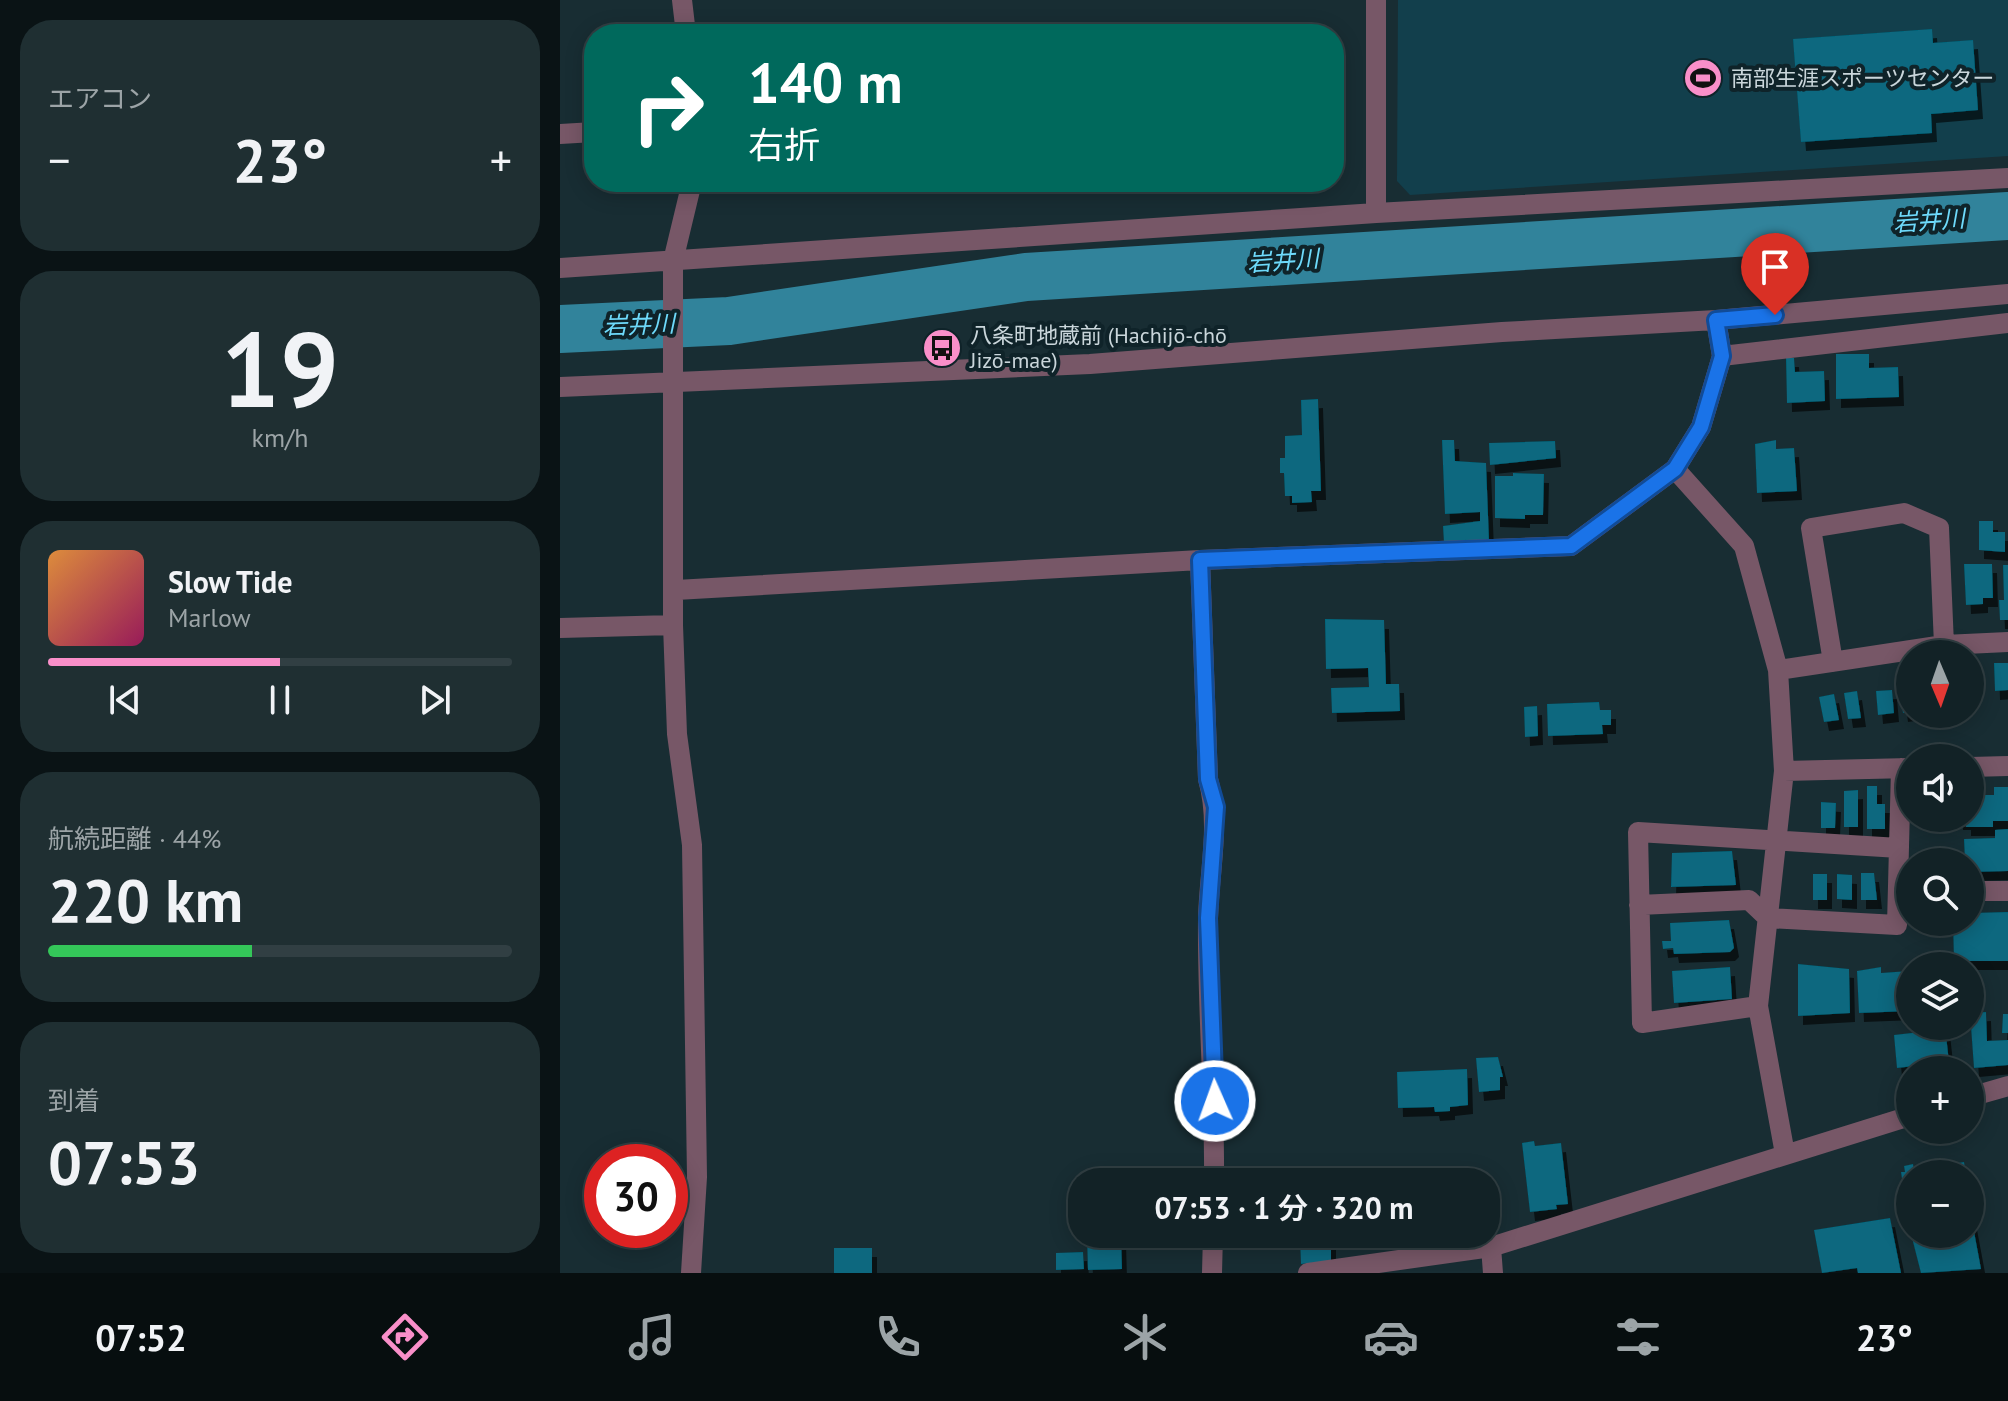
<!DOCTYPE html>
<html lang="ja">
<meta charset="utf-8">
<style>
body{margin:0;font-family:"PT Sans","Noto Sans JP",sans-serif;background:#1f2f32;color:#f1f3f6;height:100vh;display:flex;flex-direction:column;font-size:30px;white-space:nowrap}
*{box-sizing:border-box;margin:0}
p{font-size:26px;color:#9ca4a7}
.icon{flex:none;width:44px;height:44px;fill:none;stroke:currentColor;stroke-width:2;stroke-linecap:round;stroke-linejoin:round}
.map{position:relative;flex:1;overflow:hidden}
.side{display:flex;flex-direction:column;gap:20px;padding:20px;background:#0a1315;width:560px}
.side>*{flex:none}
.hud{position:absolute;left:24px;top:24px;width:760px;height:168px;border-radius:32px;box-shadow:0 4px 20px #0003,0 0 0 2px #313f43;background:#00695c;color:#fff;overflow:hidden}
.needle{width:52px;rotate:178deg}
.fabs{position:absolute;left:1336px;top:640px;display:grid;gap:16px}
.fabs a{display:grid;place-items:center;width:88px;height:88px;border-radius:50%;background:#122226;box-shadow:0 4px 20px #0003,0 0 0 2px #313f43;font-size:40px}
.speed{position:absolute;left:24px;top:1144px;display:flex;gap:16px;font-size:40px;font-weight:700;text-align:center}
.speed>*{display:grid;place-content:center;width:104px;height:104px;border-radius:50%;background:#122226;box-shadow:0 4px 20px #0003,0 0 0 2px #313f43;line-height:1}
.speed .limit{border:12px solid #d22;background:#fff;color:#111}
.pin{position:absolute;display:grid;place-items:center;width:68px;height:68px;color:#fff;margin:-82px -34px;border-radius:50% 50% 50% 0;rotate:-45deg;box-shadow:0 0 8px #0007}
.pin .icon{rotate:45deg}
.me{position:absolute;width:88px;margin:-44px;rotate:358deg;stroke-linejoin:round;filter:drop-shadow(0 0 6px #0008)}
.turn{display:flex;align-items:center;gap:28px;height:168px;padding:0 32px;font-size:36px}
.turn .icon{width:104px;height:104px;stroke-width:2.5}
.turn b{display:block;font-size:56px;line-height:68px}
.big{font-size:60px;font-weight:600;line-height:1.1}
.side .widget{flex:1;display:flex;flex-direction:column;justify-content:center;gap:12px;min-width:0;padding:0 28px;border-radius:32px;background:#1f2f32}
.side .dial{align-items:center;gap:0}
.dial b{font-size:104px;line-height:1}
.song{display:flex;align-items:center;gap:24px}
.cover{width:96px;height:96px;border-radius:12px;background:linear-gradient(135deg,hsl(30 70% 55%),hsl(330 70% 35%))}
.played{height:8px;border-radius:4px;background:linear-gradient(90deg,#f98fc9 50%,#313f43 50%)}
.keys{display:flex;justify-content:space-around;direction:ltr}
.heat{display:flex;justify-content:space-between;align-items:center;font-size:44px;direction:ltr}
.charge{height:12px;border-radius:6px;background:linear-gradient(90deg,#34c759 44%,#313f43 0)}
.trip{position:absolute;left:508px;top:1168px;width:432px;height:80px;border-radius:32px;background:#122226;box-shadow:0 4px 20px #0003,0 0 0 2px #313f43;font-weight:600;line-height:80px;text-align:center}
.tab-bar{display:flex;height:128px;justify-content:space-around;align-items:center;background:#070e0f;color:#9ca4a7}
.tab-bar .icon{width:56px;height:56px}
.tab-bar .on{color:#f98fc9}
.tab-bar b{font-size:36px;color:#f1f3f6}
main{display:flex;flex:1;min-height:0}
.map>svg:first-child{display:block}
.green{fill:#123f4c}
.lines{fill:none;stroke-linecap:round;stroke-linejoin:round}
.river{stroke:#31839b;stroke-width:48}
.building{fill:#07687f;filter:url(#shadow)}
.minor{stroke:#775767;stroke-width:20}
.route-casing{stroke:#114b97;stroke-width:20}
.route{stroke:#1a73e8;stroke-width:14}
.labels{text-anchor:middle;stroke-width:8;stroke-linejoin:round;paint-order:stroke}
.poi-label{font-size:22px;fill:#cad6db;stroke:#0f2329;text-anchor:start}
.water-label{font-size:24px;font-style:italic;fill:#6edafb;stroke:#0f2329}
</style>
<main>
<section class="side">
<div class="widget"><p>エアコン</p>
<div class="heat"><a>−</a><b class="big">23°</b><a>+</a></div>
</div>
<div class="widget dial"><b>19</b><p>km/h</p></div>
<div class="widget">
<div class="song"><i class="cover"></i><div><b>Slow Tide</b><p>Marlow</p></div></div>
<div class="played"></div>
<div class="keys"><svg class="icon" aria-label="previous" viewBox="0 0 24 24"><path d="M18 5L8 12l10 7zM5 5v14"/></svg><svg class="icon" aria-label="pause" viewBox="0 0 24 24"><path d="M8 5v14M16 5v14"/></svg><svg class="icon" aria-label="next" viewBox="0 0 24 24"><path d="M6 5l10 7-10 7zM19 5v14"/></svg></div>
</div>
<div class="widget"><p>航続距離 · 44%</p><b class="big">220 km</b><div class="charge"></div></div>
<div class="widget"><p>到着</p><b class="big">07:53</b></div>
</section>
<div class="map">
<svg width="1448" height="1273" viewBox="0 0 1448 1273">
<defs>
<filter id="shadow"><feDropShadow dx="5" dy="9" stdDeviation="0" flood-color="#0009"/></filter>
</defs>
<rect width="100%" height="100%" fill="#182d33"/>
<path class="green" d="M838,0H1448V156L850,195L837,181Z"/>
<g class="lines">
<path class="river" d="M0,329L169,321L466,277L1448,216"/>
</g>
<path class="building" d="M1372,29L1373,43L1413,40L1418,110L1371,114L1372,133L1241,142L1233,39Z
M1276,354H1309V368L1338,367L1339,397L1276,399Z
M1226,358H1234L1235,372L1264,371L1265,401L1227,403Z
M758,399L761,491H751L752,502L732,503V496H725L724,473H720V458H725V436L742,435L741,400Z
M882,440H894L895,461L926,463L929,541L884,543L883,526L920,521V512L885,514Z
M1216,440V449L1234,448L1237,491L1197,493L1195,444Z
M995,441L996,458L930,465L929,443Z
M953,473L984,474L983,515H965V519L935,518V476H953Z
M1419,521H1433V532H1445V552L1419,550Z
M1404,564H1432L1433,598H1423V604L1406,605Z
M1443,565H1448V620H1440L1439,600H1444Z
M765,619L824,620L826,684H839L840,711L772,713L771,688L809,687L808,668L766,669Z
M1434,663H1448V690L1435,691Z
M1350,666V712L1343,713L1337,668Z
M1332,690L1334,713L1318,715L1316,691Z
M1297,691L1301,718L1288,719L1284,693Z
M1274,694L1279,720L1264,722L1259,697Z
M1039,702L1040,710H1051V725H1042L1043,734L988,736L987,704Z
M977,706L978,736L965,737L964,707Z
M1307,786H1317V804H1325V829H1307Z
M1434,787H1448V821H1433V827H1406V821H1398V818H1410V795H1434Z
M1298,790V827H1284V791Z
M1261,802L1276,803L1275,828H1261Z
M1448,829V871L1410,872V862H1405L1404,839L1435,838V830Z
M1172,851L1176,885L1111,887L1112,853Z
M1301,873H1314L1317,900H1301Z
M1253,874H1267V900H1253Z
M1277,874L1292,875V900L1277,899Z
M1448,912V961H1394L1393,922H1410V913Z
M1169,920L1174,948L1170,952L1114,954L1113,948L1103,949L1102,941H1111L1110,923Z
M1238,964L1289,969L1290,1013L1238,1016Z
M1170,967L1172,999L1114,1003L1112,971Z
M1321,967V973L1349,971L1350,1011L1299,1013L1297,971Z
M1426,1012L1427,1041L1448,1040V1065L1414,1068L1410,1013Z
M1443,1014H1448V1033H1442Z
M1360,1026H1385L1389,1062L1337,1068L1334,1035L1360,1032Z
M938,1057L943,1077H940V1090L919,1092L916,1058Z
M907,1069L908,1105L890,1107V1111L875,1112L874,1107L838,1108L837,1072Z
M974,1141L975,1146L1001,1143L1008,1204L996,1205L997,1209L970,1212L962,1143Z
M1404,1162L1406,1174H1350L1348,1220L1341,1172H1345L1344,1166L1353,1164L1354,1170Z
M1410,1210L1421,1269L1361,1273L1351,1234H1410Z
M1330,1218L1341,1273H1298L1297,1268L1262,1273L1254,1230Z
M561,1235L562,1269L528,1270L527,1237Z
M771,1238V1261L741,1264L740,1239Z
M274,1248H312V1273H274Z
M523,1252L524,1269L496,1270V1253Z"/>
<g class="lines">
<path class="minor" d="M122,0L126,34
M816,0V213
M0,134L34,132
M0,268L816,213L1448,178
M1162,356L1448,323
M0,387L530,364L942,332L1156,320L1448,294
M1115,469L1184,546L1218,670L1224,771L1198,1006L1225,1154
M640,560L648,779C661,825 649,871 648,919C647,1006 655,1094 654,1182
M116,590L640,560L1011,546L1115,469L1141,427L1162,356L1156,320
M0,628L113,625
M1273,662L1251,528L1344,513L1379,528L1384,645
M1218,670L1384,645L1448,642
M1410,767L1448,766
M1224,771L1350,768
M1410,891H1448
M1079,905L1189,900L1208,918L1337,925L1341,768
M1198,1006L1082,1023L1078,832L1339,848
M1410,1097L1448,1086
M931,1247L933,1273
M131,1273L137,1177L132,845L117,734L113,625V261L132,182
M652,1273L653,1234
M748,1273L931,1247L1350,1116"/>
</g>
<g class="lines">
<defs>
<path id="route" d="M655,1101L648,918L656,807L648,779L640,560L1011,546L1115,469L1141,427L1162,356L1156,320L1215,315"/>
</defs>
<use href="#route" class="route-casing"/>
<use href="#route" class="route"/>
</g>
<defs>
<symbol id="stadium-disc" viewBox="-11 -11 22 22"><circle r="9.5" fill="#f98fc9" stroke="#0f2329"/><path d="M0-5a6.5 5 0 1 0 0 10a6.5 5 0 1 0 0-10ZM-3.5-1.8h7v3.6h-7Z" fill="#111"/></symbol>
<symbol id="bus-disc" viewBox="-11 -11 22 22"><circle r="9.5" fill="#f98fc9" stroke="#0f2329"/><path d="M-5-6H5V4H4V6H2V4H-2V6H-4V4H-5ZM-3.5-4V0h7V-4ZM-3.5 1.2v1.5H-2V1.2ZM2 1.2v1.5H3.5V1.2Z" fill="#111"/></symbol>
</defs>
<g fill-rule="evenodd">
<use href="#stadium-disc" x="1121" y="56" width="44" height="44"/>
<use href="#bus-disc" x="360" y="326" width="44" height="44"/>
</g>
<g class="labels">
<g class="poi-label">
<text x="1171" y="86">南部生涯スポーツセンター</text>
<text x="410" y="343">八条町地蔵前 (Hachijō-chō<tspan x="410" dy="25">Jizō-mae)</tspan></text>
</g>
<g class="water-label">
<text transform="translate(1369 221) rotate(-4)" y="8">岩井川</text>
<text transform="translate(723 261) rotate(-4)" y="8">岩井川</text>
<text transform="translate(79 325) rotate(-2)" y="8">岩井川</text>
</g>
</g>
</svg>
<div class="fabs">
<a><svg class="needle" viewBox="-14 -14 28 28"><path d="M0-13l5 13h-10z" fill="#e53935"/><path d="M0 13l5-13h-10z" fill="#9ca4a7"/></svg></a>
<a><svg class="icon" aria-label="sound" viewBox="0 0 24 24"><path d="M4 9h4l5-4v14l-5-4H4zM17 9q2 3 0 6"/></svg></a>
<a><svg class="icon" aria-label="search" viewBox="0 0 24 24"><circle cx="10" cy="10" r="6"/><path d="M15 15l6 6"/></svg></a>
<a><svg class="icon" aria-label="layers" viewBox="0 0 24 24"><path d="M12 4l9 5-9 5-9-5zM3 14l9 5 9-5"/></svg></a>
<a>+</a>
<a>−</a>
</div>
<div class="speed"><div class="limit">30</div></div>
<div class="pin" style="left:1215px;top:315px;background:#d93025"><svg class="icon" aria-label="arrive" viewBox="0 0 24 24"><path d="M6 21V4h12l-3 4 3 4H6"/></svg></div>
<svg class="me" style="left:655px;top:1101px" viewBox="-20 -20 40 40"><circle r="17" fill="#1a73e8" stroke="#fff" stroke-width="3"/><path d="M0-11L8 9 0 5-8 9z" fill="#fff"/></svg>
<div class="trip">07:53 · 1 分 · 320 m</div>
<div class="hud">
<div class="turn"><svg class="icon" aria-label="right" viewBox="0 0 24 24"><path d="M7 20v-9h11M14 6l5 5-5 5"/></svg><div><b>140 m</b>右折</div></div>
</div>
</div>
</main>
<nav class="tab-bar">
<b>07:52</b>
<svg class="icon on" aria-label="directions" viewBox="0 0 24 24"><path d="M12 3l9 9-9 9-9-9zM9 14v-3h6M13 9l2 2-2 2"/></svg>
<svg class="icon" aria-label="music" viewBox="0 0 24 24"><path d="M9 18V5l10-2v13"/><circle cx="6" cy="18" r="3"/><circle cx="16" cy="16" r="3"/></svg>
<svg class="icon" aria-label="phone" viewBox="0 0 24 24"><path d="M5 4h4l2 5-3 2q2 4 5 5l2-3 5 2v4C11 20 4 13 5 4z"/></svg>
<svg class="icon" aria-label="climate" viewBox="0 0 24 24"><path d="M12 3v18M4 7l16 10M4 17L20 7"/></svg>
<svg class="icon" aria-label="car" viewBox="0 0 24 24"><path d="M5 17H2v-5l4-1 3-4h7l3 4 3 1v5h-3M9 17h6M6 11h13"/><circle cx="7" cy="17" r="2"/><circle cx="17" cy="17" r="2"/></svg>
<svg class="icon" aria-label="filters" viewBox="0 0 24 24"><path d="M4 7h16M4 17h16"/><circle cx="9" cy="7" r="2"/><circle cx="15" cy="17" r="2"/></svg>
<b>23°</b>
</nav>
